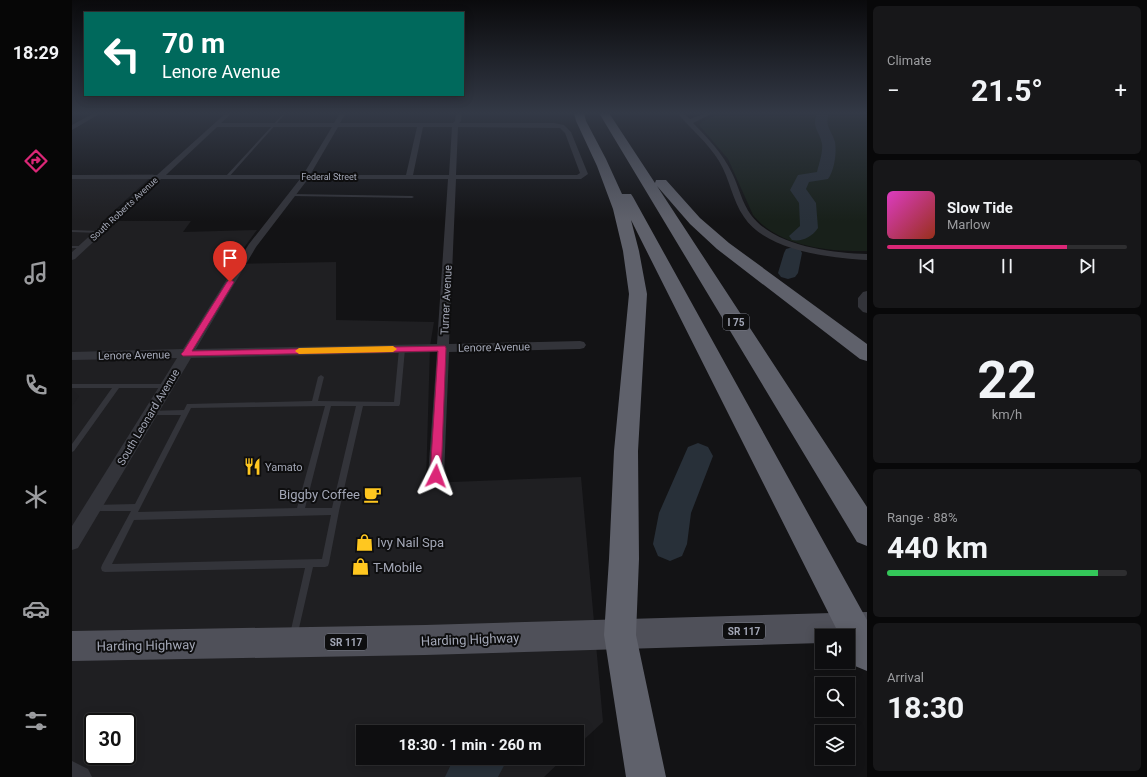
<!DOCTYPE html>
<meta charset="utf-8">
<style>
body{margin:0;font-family:Roboto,sans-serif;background:#171719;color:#f1f3f6;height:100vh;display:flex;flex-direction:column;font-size:15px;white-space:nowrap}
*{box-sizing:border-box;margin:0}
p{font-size:13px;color:#9b9c9f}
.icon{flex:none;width:22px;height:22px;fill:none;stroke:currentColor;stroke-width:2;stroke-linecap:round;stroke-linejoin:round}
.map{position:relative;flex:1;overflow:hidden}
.side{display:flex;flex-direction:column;gap:6px;padding:6px;background:#080809;width:280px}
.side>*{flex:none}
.guide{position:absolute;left:12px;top:12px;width:380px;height:84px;border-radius:0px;box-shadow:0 2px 10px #0003,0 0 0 1px #2e2e30;background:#00695c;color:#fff;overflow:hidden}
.fabs{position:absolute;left:743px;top:629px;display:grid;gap:8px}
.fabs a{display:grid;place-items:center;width:40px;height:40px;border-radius:0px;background:#0e0e10;box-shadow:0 2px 10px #0003,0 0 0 1px #2e2e30;font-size:20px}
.speed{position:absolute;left:12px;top:713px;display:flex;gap:8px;font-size:20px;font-weight:700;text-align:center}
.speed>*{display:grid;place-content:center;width:52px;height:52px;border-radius:50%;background:#0e0e10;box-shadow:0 2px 10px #0003,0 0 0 1px #2e2e30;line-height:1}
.speed .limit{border:2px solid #111;border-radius:6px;background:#fff;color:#111}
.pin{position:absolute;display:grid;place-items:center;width:34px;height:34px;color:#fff;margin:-41px -17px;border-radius:50% 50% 50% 0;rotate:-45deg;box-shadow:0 0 4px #0007}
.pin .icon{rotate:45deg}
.me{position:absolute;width:44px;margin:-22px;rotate:3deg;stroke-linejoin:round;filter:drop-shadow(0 0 3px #0008)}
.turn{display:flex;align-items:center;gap:14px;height:84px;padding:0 12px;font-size:18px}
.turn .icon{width:52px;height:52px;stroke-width:2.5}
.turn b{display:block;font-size:28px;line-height:34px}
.big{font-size:30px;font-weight:700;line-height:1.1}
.side .widget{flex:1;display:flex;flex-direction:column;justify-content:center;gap:6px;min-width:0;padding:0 14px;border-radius:6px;background:#171719}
.side .dial{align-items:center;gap:0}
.dial b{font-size:52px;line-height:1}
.song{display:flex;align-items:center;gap:12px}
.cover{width:48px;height:48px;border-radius:6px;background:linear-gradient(135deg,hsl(310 70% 55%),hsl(10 70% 35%))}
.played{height:4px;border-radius:2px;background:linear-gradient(90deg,#db2777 75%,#2e2e30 75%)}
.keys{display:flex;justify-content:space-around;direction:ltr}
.heat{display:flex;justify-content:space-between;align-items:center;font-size:22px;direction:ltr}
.charge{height:6px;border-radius:3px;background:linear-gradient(90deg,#34c759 88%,#2e2e30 0)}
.trip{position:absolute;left:284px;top:725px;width:228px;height:40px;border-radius:0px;background:#0e0e10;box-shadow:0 2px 10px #0003,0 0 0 1px #2e2e30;font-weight:700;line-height:40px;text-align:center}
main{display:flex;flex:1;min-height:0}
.menu{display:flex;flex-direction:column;width:72px;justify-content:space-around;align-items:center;background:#060606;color:#9b9c9f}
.menu .icon{width:28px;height:28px}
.menu .active{color:#db2777}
.menu b{font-size:18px;color:#f1f3f6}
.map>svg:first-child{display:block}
.built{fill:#1f1f22;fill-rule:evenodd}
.green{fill:#18201a}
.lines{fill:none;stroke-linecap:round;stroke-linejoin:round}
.river{fill:#283039;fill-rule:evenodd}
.lane{fill:#33343a;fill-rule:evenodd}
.street{fill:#33343a;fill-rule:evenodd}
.primary{fill:#4f5059;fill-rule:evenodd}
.highway{fill:#5f616b;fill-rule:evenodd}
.shaded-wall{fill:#1e1e21}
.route{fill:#db2777;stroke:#8e194d}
.slow{fill:#f59e0b}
.labels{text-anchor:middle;stroke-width:4;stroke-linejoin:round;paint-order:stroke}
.far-street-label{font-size:9px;fill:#a3a7b6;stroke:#0e0e0f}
.shield{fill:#0e0e0f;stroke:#767984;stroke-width:1}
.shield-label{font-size:10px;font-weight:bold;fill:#a3a7b6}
.street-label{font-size:11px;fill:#a3a7b6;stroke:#0e0e0f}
.poi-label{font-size:11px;fill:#a3a7b6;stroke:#0e0e0f;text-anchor:start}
.near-poi-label{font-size:13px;fill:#a3a7b6;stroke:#0e0e0f;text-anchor:start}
.near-street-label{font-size:13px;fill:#a3a7b6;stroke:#0e0e0f}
</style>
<main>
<nav class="menu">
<b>18:29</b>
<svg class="icon active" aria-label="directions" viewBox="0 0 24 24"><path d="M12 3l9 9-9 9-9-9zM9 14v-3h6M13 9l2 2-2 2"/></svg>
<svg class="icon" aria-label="music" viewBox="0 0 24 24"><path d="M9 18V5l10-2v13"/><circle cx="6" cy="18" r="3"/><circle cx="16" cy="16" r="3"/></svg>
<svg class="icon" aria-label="phone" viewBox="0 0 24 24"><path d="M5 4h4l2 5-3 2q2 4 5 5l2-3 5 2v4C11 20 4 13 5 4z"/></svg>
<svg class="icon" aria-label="climate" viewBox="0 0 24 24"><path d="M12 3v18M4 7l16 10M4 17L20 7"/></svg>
<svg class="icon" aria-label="car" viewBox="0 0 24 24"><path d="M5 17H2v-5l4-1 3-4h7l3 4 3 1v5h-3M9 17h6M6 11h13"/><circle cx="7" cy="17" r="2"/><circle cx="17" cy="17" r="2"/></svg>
<svg class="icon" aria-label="filters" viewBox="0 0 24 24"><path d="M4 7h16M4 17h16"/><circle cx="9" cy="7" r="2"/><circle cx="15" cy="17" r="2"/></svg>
</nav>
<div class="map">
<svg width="795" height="777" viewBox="0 0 795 777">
<rect width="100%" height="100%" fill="#131315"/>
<path class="built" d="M82,174L31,221H119L111,232L185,230L160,264L264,262V320L362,322L358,346L354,483L509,477L531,722L505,746V732H291V758H492L472,777H0V178L4,175ZM21,722H55V756H21Z"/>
<path class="green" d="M648,113H795V251C758,252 707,247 681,215L656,159L627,125L631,121Z"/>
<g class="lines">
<path class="river" d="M745,113H757C752,126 760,131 763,142C765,153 762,171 756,179L737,182L734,189L744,203L746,228C740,237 730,242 720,240L717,236L728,226L727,203L718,190L726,175L745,172C747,163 751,153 750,144C748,131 739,128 745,113Z
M721,247L728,249L730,253L726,273L723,277L716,279L709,277L706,273L712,253L714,249Z
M626,443L636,447L641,456L619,513L615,544L610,556L598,561L586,556L581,544L587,513L616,447Z
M382,758H436L426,777H373Z"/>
<path class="lane" d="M212,113H214L156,178H154V176Z
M220,194L340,196L342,197L340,198L221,196L219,195Z
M0,230L27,231L29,232L27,233L0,232Z
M0,246H11L13,247L11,248H0Z
M330,347L333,349L328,404L327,406H291L267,511L257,563L256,566L253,567H241L225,637L222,638L219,637L218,634L233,568L33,572L30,571L29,568L30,565L59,511H22L19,510L18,508L19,506L22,505L63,504L109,415H77L76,413L77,411L112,410L115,404H117L240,401L246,377L249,375L252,377L246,401L322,402L327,349ZM253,406L225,508L66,512L119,408ZM259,406H284L260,508H233ZM259,515L250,559L40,564L62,520Z
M0,384H94L97,386L94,388H47L2,451L0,452V444L40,388H0Z"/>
<path class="street" d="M22,113H29L0,130V125Z
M154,113H160L149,123H262L268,113H274L268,123H381L383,121L384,113H390L389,121L387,123H482L492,125L499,132L516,174L509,179H384L377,344L508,341L512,342L514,345L512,348L508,349L377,352L372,476L369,481L364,483L359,481L356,476L365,352L119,358L6,548L0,550V526L105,358L0,360V352L111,349L177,244L228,179H89L3,259L0,260V252L80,179H0V175H85ZM145,127H260L231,175H94ZM266,127H345L334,175H238ZM351,127H380L377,175H341ZM386,127L488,128L493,133L508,173L505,175H384ZM236,179H376L365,344L124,349L184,247Z
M605,113H611L618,119L634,113H641L621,123C636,138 651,154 660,173C667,187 670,203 679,215C702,246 759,253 795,254V260C758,258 694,251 672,217C660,200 658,179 647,161C636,143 619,129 605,113Z
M795,291V313L791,312L786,307V298L791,292Z
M0,761L16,769L20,777H0Z"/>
<path class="primary" d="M795,612V642H776V636H750V643L353,655L0,661V631L353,625Z"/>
<path class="highway" d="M502,113H512L514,121L534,159L550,194H559L561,197L795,620V671L783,666L776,652V636H768L559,220L567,251L575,294L566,451L567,559L564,635L594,777H554L532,635L537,559L542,451L557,294L551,251L541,209L525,166L504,121Z
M527,113H537L583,183L584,180H594L628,218L657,243L795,344V361L788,359L645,249L618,224L585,186L795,507V546L785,542Z"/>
</g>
<path class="shaded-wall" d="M0,389L7,396L0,406Z"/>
<linearGradient id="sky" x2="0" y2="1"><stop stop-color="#0a0a0c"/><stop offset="0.51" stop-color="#333946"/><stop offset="1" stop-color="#333946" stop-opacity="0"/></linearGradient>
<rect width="795" height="221" fill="url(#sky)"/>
<path class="route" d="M158,279L162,282L120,351L373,346L374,348L369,476L367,480L364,481L360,480L358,476L366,351L111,356L109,354L111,352L155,282Z"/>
<path class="slow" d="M321,346L325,349L321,352L227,354L223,351L227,348Z"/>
<defs>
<symbol id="restaurant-bare" viewBox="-9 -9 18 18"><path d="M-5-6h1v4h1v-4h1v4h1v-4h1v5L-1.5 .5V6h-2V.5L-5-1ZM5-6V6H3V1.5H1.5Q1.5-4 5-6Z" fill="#ffc720" stroke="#0e0e0f" stroke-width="2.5" paint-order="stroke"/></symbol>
<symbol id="cafe-bare" viewBox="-9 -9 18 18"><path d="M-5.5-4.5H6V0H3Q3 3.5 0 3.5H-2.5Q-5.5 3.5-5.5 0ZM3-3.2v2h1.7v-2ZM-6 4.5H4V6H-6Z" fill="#ffc720" stroke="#0e0e0f" stroke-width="2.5" paint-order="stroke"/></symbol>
<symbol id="shop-bare" viewBox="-9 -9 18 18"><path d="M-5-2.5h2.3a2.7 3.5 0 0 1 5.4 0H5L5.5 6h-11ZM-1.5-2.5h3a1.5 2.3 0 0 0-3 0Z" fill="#ffc720" stroke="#0e0e0f" stroke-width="2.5" paint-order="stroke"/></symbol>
</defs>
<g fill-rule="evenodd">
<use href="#restaurant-bare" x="168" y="454" width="25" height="25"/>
<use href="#cafe-bare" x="288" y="482" width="25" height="25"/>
<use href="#shop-bare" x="280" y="530" width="25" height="25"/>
<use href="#shop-bare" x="276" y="554" width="25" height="25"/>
</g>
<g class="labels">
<g class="far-street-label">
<text x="257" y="180">Federal Street</text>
<text transform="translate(52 209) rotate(-43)" y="3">South Roberts Avenue</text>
</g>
<g class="shield">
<rect x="651" y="314" width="26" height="16" rx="3"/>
<rect x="651" y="623" width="42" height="16" rx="3"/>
<rect x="253" y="634" width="42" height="16" rx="3"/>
</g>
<g class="shield-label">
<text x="664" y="326">I 75</text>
<text x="672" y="635">SR 117</text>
<text x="274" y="646">SR 117</text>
</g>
<g class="street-label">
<text transform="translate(374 300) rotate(-87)" y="4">Turner Avenue</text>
<text transform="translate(422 347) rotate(-1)" y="4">Lenore Avenue</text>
<text transform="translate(62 355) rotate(-1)" y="4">Lenore Avenue</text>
<text transform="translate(76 417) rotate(-59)" y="4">South Leonard Avenue</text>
</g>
<g class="poi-label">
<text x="193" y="471">Yamato</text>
</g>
<g class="near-poi-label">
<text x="288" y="499" text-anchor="end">Biggby Coffee</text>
<text x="305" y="547">Ivy Nail Spa</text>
<text x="301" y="572">T-Mobile</text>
</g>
<g class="near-street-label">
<text transform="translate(398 639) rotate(-2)" y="5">Harding Highway</text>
<text transform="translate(74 645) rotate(-1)" y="5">Harding Highway</text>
</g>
</g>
</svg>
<div class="fabs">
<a><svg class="icon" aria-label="sound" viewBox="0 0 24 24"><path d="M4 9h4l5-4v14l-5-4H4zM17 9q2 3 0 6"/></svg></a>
<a><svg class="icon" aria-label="search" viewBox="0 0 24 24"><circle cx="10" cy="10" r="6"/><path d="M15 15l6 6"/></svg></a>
<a><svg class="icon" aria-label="layers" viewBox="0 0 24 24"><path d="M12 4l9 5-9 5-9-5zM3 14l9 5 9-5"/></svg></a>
</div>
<div class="speed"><div class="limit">30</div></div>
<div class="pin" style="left:158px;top:282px;background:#d93025"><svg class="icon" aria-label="arrive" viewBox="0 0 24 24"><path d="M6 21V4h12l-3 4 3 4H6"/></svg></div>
<svg class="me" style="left:364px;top:476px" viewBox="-20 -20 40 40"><path d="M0-17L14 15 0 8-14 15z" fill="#db2777" stroke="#fff" stroke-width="4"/></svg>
<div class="trip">18:30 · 1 min · 260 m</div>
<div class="guide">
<div class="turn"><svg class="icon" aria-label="left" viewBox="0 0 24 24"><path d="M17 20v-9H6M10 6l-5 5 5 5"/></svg><div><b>70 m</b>Lenore Avenue</div></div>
</div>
</div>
<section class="side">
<div class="widget"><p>Climate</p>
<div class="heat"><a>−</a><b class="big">21.5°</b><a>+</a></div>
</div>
<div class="widget">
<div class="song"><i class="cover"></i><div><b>Slow Tide</b><p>Marlow</p></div></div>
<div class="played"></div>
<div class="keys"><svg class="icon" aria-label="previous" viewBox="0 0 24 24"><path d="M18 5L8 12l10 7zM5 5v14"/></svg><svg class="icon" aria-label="pause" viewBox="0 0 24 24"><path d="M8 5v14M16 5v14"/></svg><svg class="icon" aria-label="next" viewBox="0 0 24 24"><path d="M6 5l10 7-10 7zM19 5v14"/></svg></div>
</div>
<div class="widget dial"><b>22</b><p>km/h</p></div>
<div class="widget"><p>Range · 88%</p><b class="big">440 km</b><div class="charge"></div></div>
<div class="widget"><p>Arrival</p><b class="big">18:30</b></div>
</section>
</main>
